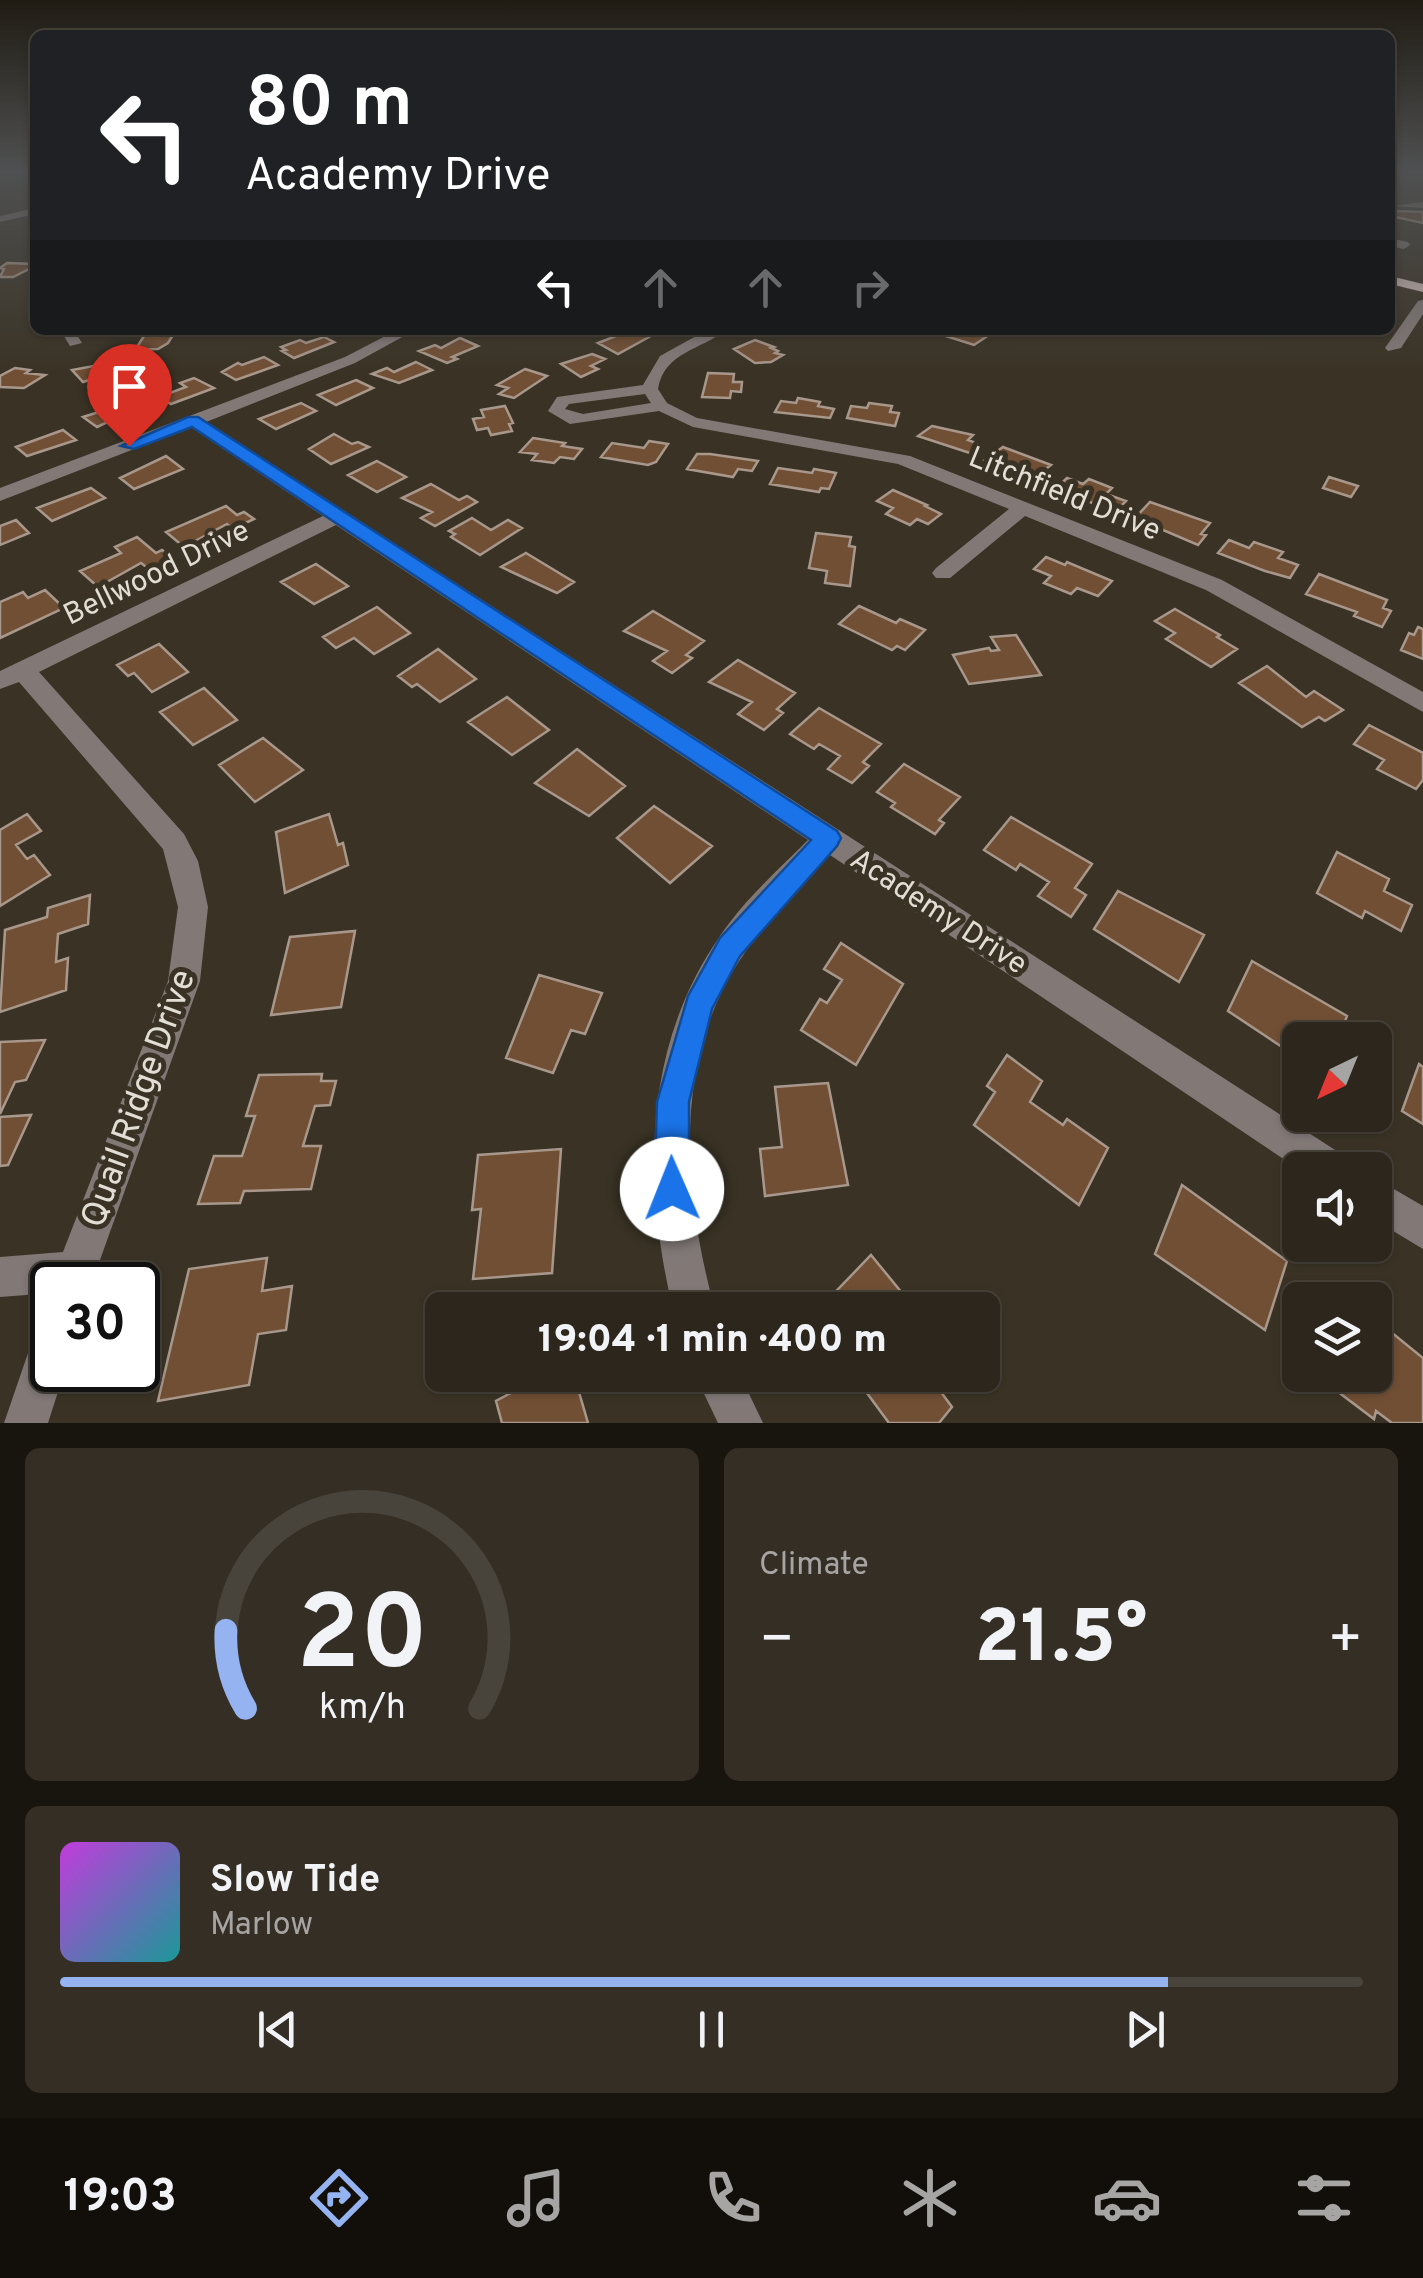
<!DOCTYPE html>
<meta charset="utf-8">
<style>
body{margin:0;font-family:Overpass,sans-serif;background:#342e25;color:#f1f3f6;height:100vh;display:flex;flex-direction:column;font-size:38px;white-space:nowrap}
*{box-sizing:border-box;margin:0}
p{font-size:32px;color:#a6a5a3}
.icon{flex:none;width:55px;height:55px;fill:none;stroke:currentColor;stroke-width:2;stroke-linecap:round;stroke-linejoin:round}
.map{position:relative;height:1423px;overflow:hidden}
.details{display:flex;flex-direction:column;gap:25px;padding:25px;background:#18150f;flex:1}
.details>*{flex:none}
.hud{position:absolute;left:30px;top:30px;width:1365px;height:305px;border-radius:15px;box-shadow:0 2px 8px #0004,0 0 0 2px #48433b;background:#202124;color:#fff;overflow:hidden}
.needle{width:65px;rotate:223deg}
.buttons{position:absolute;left:1282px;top:1022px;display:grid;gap:20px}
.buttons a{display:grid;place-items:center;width:110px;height:110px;border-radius:15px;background:#2c261c;box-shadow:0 2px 8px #0004,0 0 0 2px #48433b;font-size:50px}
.speed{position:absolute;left:30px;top:1262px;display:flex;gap:20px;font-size:50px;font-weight:700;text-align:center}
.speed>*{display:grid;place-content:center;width:130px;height:130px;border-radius:50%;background:#2c261c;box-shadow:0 2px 8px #0004,0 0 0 2px #48433b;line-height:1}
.speed .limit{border:5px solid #111;border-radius:15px;background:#fff;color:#111}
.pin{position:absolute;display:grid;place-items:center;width:85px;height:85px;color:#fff;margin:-102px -42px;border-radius:50% 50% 50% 0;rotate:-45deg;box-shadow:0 0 10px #0007}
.pin .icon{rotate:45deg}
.me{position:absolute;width:110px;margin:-55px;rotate:359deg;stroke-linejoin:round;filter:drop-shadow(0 0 8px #0008)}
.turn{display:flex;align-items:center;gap:35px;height:210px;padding:0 50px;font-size:45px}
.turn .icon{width:130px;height:130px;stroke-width:2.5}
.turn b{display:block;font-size:70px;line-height:85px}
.lanes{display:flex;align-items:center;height:95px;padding:0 50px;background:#0003;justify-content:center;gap:50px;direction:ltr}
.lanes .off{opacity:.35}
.big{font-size:75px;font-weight:800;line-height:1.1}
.details .card{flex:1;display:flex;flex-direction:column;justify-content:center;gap:15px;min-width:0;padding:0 35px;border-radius:15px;background:#342e25}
.details .dial{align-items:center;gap:0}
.dial svg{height:260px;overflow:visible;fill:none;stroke:#48433b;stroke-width:7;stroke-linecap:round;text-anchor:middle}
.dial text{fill:#f1f3f6;stroke:none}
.song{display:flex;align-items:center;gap:30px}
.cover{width:120px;height:120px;border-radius:15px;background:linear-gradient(135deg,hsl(290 70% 55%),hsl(180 70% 35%))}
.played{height:10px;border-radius:5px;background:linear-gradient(90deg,#95b2f1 85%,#48433b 85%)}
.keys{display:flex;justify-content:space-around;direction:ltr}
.heat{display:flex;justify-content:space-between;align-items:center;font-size:55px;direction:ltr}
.details .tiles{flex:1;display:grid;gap:25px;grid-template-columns:1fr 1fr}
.card:last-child{grid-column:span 2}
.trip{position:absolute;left:425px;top:1292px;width:575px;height:100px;border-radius:15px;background:#2c261c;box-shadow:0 2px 8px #0004,0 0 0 2px #48433b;font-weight:800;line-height:100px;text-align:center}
.tab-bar{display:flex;height:160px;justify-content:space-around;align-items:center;background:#120f0b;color:#a6a5a3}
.tab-bar .icon{width:70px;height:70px}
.tab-bar .on{color:#95b2f1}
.tab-bar b{font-size:45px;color:#f1f3f6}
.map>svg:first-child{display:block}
.building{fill:#714f35;stroke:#a8978b;stroke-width:2.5}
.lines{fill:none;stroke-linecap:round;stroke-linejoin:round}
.minor{fill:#827977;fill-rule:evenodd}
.major{fill:#d0bdba;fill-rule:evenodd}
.route{fill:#1a73e8;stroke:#114b97;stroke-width:2.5}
.labels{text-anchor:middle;stroke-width:10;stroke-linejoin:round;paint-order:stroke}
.street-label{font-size:30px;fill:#e2ded5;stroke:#3a3325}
.near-street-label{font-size:35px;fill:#e2ded5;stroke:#3a3325}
</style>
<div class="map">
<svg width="1423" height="1423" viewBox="0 0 1423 1423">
<rect width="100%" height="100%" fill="#3a3325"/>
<path class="building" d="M1396,211L1423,212V223L1391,216Z
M7,263L35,264V266L13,277H0L4,269L0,268Z
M148,330H176L168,343L158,349L135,350Z
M631,330L649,337L618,354L598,343Z
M937,330H963L986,337L974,345L933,332Z
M324,337L334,342L294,358L282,351L286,350L281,347L300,340L306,343Z
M460,338L478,346L452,357L457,359L447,363L419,351L435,345L441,348Z
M755,340L774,347L771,348L778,351L775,353L783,355L771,362L755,363L734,349Z
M592,354L605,359L591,366L598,369L581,377L561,364Z
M264,357L278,365L236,380L222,372L238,363L242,365Z
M120,361L127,368L83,382L72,370Z
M416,362L432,370L399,383L372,374L387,368L394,372Z
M15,368L30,370L26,373L45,375L24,388L0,387V376Z
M525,369L547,376L514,398L499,394L508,388L497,385Z
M708,373L734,374L733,382H742L741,392L731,391L730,398L702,397Z
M194,378L214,388L171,404L159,397L186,387L180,383Z
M356,380L373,388L336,405L318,395Z
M798,398L820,402L818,406L834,409L830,418L775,412L781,401L796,403Z
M127,403H138L152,412L133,419L125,414L97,427L83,417Z
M301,403L316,411L276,429L259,419Z
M869,403L892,406L890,412L899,413L895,426L847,418L851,406L867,408Z
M505,406L513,423L509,424L512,431L491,435L488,428L477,430L473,419L484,417L481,410Z
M932,426L973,435L968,440L981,445L970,453L918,436Z
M63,430L76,440L27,456L16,447Z
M334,434L352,444L358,442L369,447L331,464L309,449Z
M533,438L565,443L562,446L582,449L574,459L560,457L554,463L532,460L537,454L520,452Z
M649,441L668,444L656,462L648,465L601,457L612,443L644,448Z
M1003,447L1051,465L1042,472L1047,474L1038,483L1018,475L1023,471L985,460Z
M697,454H710L758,461L752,471L738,469L733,477L687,469Z
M166,456L183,469L134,489L120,478Z
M377,461L406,477L377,492L348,475Z
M778,468L812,473L814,469L836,473L829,489L821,488L819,492L770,484Z
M1329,477L1358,486L1351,497L1323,488Z
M1067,478L1083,484L1089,479L1112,488L1106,494L1126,501L1116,511L1054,490Z
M431,484L459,500L467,496L477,502L435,526L421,518L432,512L402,498Z
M91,488L105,498L52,521L37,508Z
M893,490L927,505L925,506L941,514L928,524L917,519L910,525L886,514L893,508L877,501Z
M1150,502L1210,523L1201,534L1206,535L1198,545L1135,518Z
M226,506L237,515L244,512L254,519L233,529L227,524L184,547L166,532Z
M472,518L491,530L508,520L522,528L480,555L451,537L455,534L449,531Z
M16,520L29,533L0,545V526Z
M816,533L851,537L849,546L855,547L850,586L825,583L827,571L809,568Z
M137,537L156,553L162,550L173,558L149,569L141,563L98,587L80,571L121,553L115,547Z
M1229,540L1249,548L1254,542L1283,552L1278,558L1298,565L1290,578L1265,571L1218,553Z
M526,553L574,582L557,593L501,567Z
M1046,557L1065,565L1067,562L1112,581L1098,596L1077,588L1071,594L1044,583L1051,576L1034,569Z
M316,564L348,586L314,604L281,582Z
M1319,574L1387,600L1383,608L1391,611L1382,627L1354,616L1357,612L1306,594Z
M45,590L64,608L0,638V602L23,592L28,598Z
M859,606L896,623L900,619L925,630L905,650L897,646L892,650L839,624Z
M377,607L410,633L374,654L354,638L336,648L323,637Z
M1175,609L1220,635L1217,637L1237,649L1211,667L1166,639L1175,633L1155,621Z
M653,611L704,641L686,655L692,658L672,673L653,661L667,651L624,631Z
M1418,627L1423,629V659L1401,650L1409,633L1414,635Z
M1016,635L1041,675L969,684L953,655L989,648L991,651L999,650L991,637Z
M159,644L188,672L152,692L134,673L128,676L117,665Z
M438,649L476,679L440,702L417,684L412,687L398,676Z
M738,660L795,693L777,709L783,713L764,730L738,714L752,702L709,682Z
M1267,666L1306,697L1314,691L1343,710L1325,721L1319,717L1302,727L1239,683Z
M204,688L237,720L193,745L160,712Z
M507,697L549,730L512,755L468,722Z
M819,708L881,744L863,762L869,766L852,783L828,769L840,756L819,744L814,749L790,734Z
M1369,725L1423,753V780L1416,789L1377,769L1384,760L1354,744Z
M263,738L303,770L255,802L219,765Z
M577,749L625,786L589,816L535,783Z
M904,764L960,797L939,820L944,823L935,834L891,807L895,803L877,792Z
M654,806L712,846L670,883L617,838Z
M27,814L41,831L16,845L27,859L34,855L50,875L0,906V830Z
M329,814L338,845L343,843L348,865L285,893L276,832Z
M1011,817L1092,864L1075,888L1086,895L1071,917L1038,896L1049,882L1020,864L1016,870L984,850Z
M1337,852L1389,879L1384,891L1412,905L1401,931L1365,911L1362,918L1317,893Z
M1118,891L1204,935L1179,982L1094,929Z
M90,895L88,924L58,934L56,962L68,958L66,990L0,1012L5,930L47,917L48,908Z
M355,931L341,1007L271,1015L290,937Z
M841,943L903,984L856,1065L801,1030L820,999L827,1003L842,980L824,969Z
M1252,961L1347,1016L1338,1040H1300V1059L1228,1011Z
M539,975L602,993L585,1034L571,1030L553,1073L506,1058Z
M45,1040L26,1080L15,1082L0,1114V1042Z
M1007,1055L1042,1081L1030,1102L1063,1125L1067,1119L1108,1148L1079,1205L974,1125L995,1092L987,1086Z
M1419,1064L1423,1067V1124L1402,1111Z
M322,1074L321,1081H336L330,1105L315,1106L303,1146H321L311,1189L244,1191L240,1203L198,1204L214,1156H242L255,1116H246L259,1075Z
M828,1083L848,1185L765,1196L760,1149L782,1147L775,1087Z
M31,1115L8,1165L0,1166V1117Z
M561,1149L552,1273L473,1279L481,1209L472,1210L478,1155Z
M1182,1185L1287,1261L1265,1330L1155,1254Z
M871,1255L916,1310H818Z
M267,1258L262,1291L292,1286L286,1330L258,1334L249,1385L158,1401L189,1269Z
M1375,1319L1423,1358V1423H1392L1376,1411L1374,1419L1321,1379L1322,1375H1375Z
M544,1375H574L588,1423H502L496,1401Z
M866,1375H956L941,1392L952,1407L939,1423H889L864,1389L871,1382Z"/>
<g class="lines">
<path class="minor" d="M1423,202V208L1393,206Z
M35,208V214L0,222V216Z
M1390,238L1408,242L1410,245L1404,249L1390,246Z
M1423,300V314L1401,348L1388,351L1385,348L1418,301Z
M60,330H74L82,343L70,346Z
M397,330H415L355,363L206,422L1346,1157L1352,1170H1300L830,855C800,887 768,917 744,954C671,1059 683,1192 715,1310H673C643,1182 642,1048 720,936C744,900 777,871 808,840L336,525L39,672L184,834L198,861L208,907L200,981L91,1285H52V1293L0,1297V1257L63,1252L168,981L178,907L163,849L19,682L0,689V671L323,516L191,427L0,501V488L345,357Z
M707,330H726C701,350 664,352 658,389L667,403L697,418L910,456L1222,580L1423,692V712L1206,590L1025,516L950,578H936L932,573L936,568L1009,509L898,464L693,427L659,411L570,424L548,411L557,397L643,385L660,356ZM645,394L651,403L583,414L565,409L569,404Z
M1375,1178L1423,1206V1249L1375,1220Z
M52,1321V1370H65L48,1423H4L37,1327Z
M695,1375H740L763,1423H718Z"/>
<path class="major" d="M1390,276L1423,284V292L1390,284Z"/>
</g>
<linearGradient id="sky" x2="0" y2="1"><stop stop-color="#201c14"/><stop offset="0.46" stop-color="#4f5051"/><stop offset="1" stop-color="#4f5051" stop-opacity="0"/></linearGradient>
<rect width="1423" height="371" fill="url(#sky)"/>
<path class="route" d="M188,417H198L837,831L841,838L837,846L740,956L712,1009L689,1102V1189L684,1201L672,1206L659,1201L654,1189L657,1102L688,996L720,938L811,840L192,427L134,449L121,446Z"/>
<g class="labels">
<g class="street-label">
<text transform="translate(1065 493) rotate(22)" y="10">Litchfield Drive</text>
<text transform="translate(156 572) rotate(-26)" y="10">Bellwood Drive</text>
<text transform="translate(939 911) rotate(33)" y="10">Academy Drive</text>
</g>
<g class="near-street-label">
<text transform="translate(137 1098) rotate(-70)" y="12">Quail Ridge Drive</text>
</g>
</g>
</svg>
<div class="buttons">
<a><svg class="needle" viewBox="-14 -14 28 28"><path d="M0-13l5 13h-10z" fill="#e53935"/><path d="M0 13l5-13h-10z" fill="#a6a5a3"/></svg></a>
<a><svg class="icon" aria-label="sound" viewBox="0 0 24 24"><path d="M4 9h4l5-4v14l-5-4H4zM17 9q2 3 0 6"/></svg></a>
<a><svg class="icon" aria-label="layers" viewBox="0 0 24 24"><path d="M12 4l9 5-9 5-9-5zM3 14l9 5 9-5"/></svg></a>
</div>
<div class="speed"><div class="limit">30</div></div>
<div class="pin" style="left:129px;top:446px;background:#d93025"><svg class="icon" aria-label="arrive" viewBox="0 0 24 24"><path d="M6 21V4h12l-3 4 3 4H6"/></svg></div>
<svg class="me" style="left:672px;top:1189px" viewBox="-20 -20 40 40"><circle r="19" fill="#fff"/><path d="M0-13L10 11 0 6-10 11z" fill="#1a73e8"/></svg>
<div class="trip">19:04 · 1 min · 400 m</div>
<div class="hud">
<div class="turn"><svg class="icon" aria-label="left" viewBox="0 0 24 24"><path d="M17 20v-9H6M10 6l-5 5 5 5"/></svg><div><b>80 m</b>Academy Drive</div></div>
<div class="lanes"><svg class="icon" aria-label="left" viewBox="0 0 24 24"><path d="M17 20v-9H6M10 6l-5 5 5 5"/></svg><svg class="icon off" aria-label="ahead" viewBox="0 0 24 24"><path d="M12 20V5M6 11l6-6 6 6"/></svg><svg class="icon off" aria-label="ahead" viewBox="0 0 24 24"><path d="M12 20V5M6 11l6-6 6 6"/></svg><svg class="icon off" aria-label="right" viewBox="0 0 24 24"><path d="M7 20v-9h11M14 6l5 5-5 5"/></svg></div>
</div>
</div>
<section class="details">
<div class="tiles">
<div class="card dial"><svg viewBox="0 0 100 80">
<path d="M14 69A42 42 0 1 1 86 69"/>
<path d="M14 69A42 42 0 0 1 8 45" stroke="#95b2f1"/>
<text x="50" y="56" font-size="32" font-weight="700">20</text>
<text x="50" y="72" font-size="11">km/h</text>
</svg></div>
<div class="card"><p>Climate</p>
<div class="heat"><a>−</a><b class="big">21.5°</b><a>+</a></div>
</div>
<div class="card">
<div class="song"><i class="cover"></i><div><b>Slow Tide</b><p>Marlow</p></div></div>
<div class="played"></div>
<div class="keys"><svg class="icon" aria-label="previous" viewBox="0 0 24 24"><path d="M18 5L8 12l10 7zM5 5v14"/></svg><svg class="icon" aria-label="pause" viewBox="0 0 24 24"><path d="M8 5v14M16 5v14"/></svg><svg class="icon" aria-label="next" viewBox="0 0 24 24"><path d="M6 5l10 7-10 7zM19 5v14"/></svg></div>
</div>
</div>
</section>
<nav class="tab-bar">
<b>19:03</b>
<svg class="icon on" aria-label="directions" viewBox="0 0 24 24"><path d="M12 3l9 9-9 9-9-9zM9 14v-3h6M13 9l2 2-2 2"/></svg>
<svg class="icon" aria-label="music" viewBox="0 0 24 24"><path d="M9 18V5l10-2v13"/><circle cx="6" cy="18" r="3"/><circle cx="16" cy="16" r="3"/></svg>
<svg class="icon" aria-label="phone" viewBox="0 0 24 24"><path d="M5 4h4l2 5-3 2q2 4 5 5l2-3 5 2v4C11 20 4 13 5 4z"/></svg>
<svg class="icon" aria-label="climate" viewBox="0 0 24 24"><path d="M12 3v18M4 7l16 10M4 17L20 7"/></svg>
<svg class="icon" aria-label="car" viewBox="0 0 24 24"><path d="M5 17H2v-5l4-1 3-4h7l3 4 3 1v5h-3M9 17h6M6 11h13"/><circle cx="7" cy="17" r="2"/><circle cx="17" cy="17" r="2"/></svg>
<svg class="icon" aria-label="filters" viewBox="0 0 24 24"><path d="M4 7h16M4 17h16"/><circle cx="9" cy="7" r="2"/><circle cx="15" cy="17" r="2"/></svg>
</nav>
